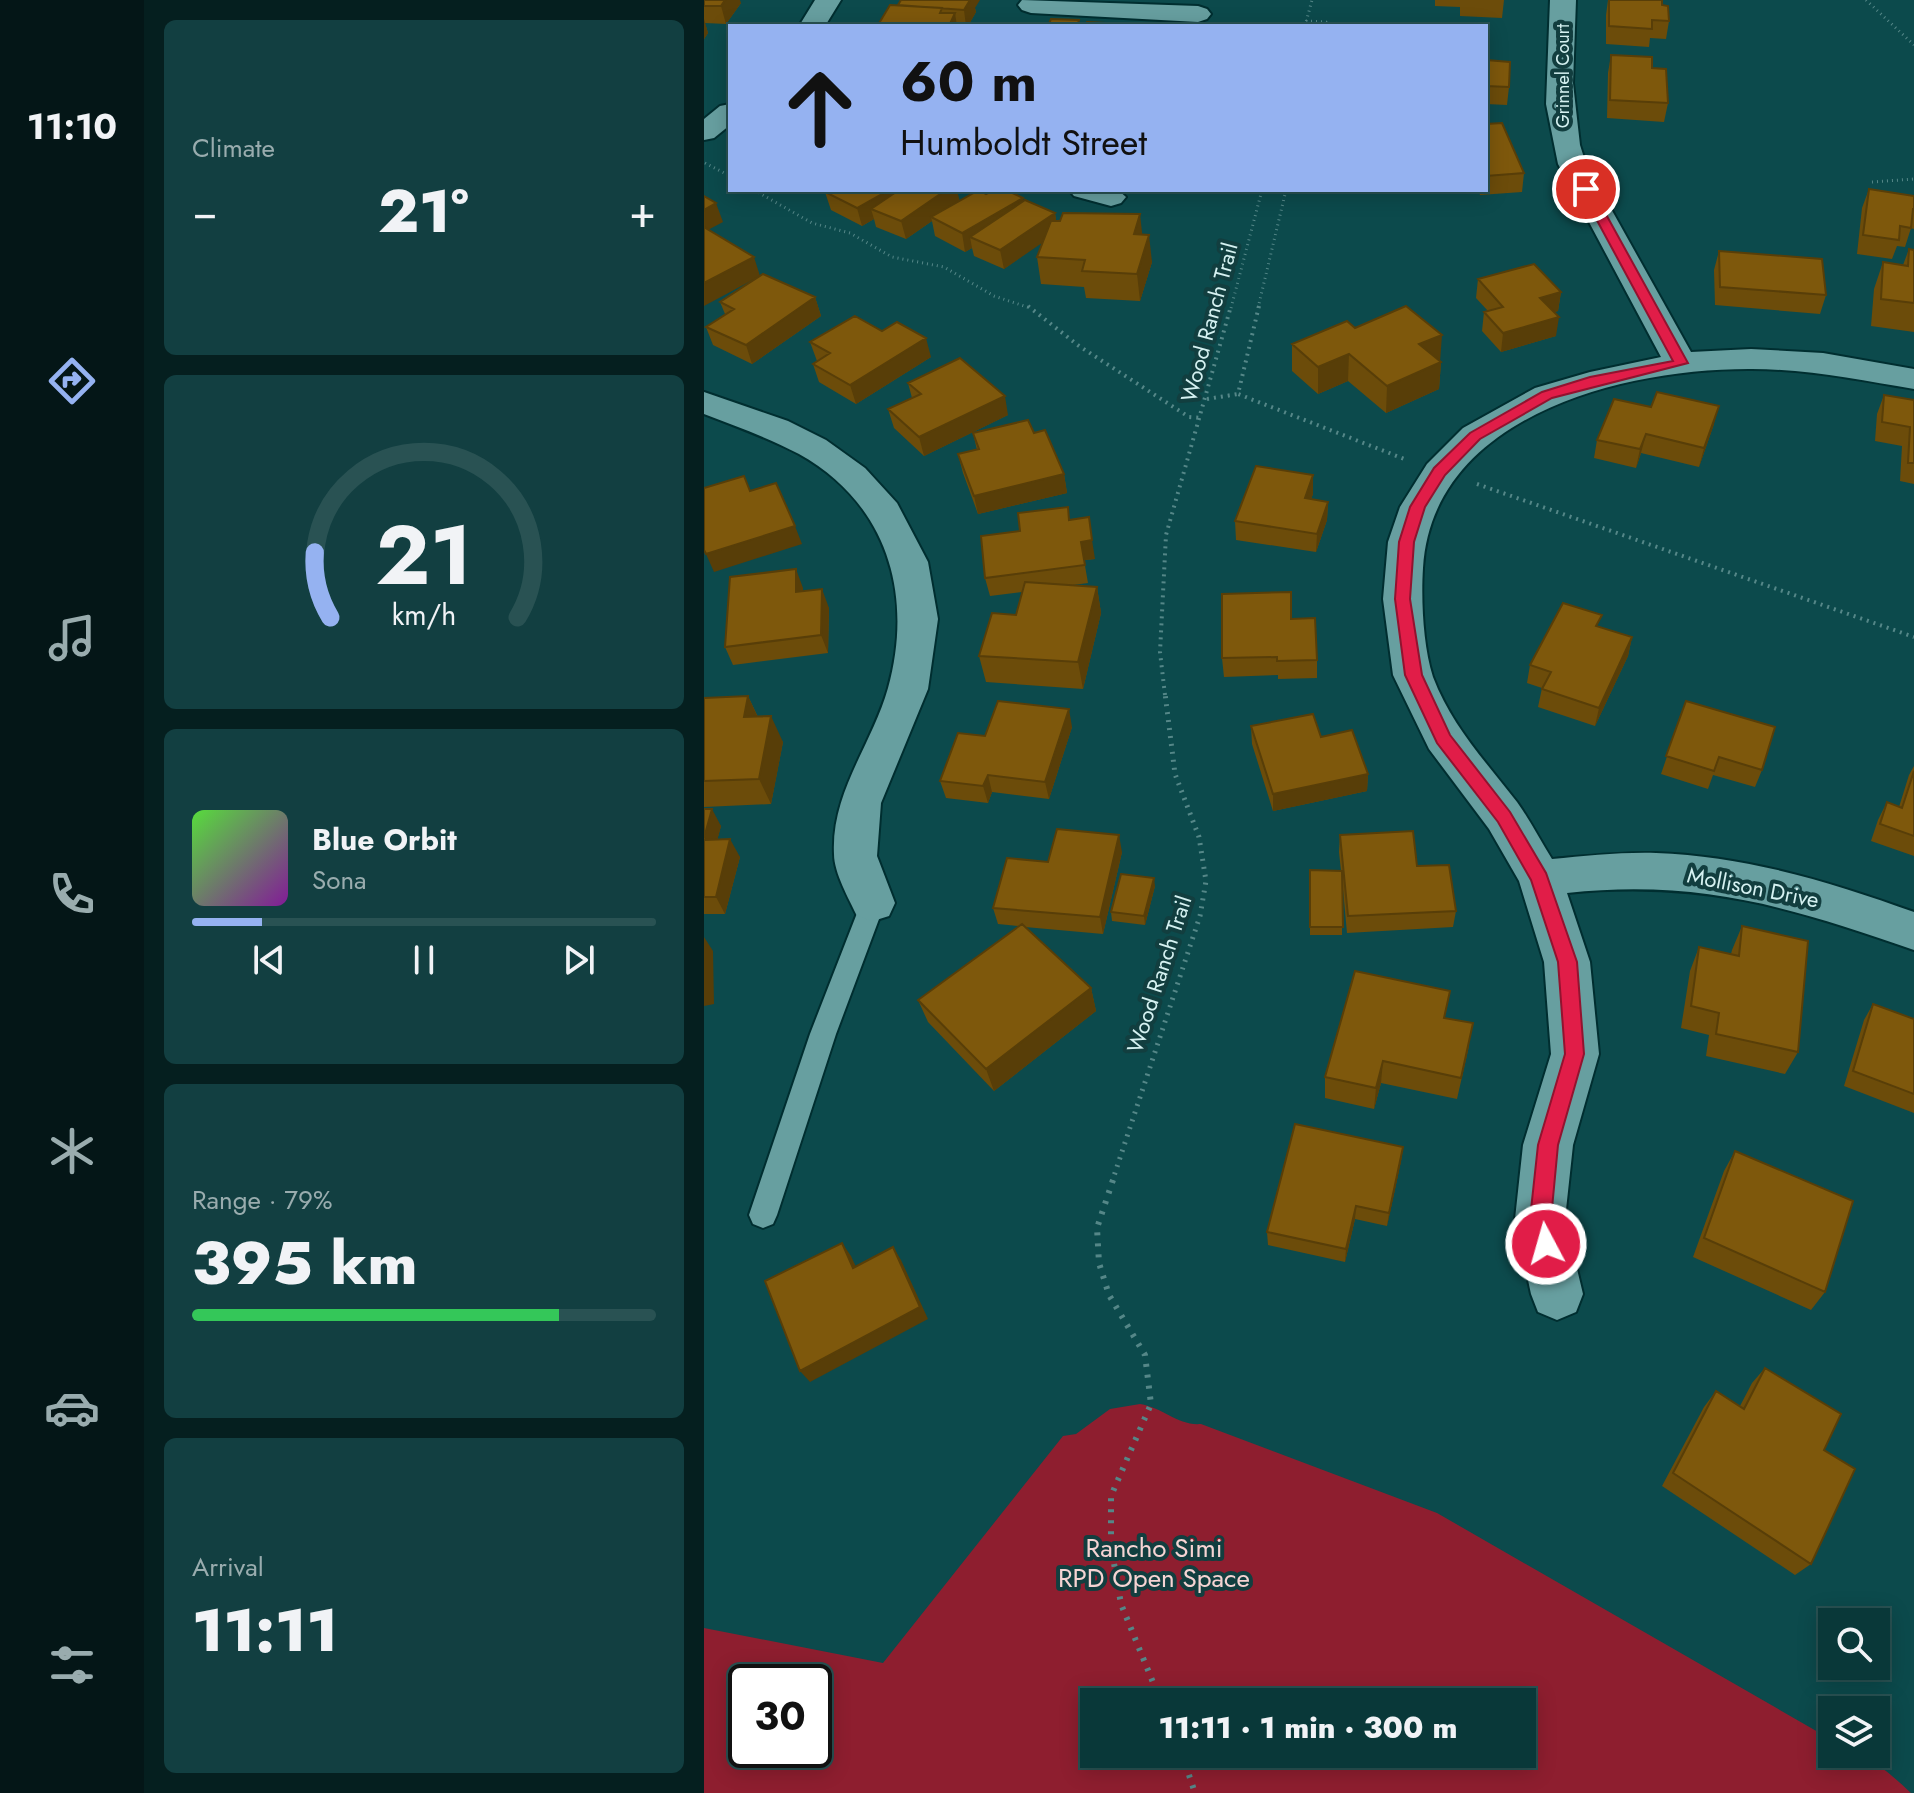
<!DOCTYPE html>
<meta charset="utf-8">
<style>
body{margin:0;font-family:Jost,sans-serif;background:#123f41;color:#f1f3f6;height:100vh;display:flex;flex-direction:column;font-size:30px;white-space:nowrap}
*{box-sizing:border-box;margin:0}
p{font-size:26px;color:#99acae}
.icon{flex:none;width:44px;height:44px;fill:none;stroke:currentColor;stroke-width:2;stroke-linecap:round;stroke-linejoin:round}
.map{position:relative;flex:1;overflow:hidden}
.drawer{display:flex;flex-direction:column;gap:20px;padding:20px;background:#051f1f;width:560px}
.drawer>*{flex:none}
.guide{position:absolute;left:24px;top:24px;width:760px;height:168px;border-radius:0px;box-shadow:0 4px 20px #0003,0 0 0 2px #295253;background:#95b2f1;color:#111;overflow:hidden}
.controls{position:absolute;left:1114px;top:1608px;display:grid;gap:16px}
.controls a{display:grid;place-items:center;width:72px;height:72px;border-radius:0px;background:#093839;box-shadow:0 4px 20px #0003,0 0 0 2px #295253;font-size:40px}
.speed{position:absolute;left:24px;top:1664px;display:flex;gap:16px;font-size:40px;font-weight:700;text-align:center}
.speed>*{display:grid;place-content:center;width:104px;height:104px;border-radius:50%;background:#093839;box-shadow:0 4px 20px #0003,0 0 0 2px #295253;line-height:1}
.speed .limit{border:4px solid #111;border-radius:12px;background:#fff;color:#111}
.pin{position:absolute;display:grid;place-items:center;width:68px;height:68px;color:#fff;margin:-34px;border:4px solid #fff;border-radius:50%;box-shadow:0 2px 8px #0007}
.me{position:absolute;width:88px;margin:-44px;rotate:354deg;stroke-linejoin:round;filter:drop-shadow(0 0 6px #0008)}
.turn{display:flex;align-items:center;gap:28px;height:168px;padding:0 40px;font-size:36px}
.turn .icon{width:104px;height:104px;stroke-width:2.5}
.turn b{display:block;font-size:56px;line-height:68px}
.big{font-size:60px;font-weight:800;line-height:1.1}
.drawer .card{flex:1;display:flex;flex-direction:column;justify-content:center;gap:12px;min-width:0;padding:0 28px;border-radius:12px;background:#123f41}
.drawer .dial{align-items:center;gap:0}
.dial svg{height:208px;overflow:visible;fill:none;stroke:#295253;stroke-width:7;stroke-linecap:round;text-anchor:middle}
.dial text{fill:#f1f3f6;stroke:none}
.song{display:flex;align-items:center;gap:24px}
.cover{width:96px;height:96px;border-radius:12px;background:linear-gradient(135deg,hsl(110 70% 55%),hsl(290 70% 35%))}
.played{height:8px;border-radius:4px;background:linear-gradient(90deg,#95b2f1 15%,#295253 15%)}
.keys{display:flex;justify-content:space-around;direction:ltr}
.heat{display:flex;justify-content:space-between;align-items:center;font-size:44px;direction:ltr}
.charge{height:12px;border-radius:6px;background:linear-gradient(90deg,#34c759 79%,#295253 0)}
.trip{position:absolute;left:376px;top:1688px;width:456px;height:80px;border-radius:0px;background:#093839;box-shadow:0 4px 20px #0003,0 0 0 2px #295253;font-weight:800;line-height:80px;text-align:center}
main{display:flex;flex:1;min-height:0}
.dock{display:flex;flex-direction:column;width:144px;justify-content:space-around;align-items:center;background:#041617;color:#99acae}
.dock .icon{width:56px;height:56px}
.dock .current{color:#95b2f1}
.dock b{font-size:36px;color:#f1f3f6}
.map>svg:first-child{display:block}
.green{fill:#8e1e2f;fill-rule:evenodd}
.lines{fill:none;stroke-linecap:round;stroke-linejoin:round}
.lane-casing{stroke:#002e30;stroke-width:4}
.street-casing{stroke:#002e30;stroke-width:4}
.path-far3{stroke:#558788;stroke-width:3;stroke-dasharray:1 4;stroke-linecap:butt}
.path-far2{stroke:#558788;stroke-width:4;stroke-dasharray:2 5;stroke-linecap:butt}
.path-far1{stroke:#558788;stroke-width:5;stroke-dasharray:2 6;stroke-linecap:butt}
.path{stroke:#558788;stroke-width:6;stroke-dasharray:3 8;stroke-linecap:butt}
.lane{fill:#679fa0;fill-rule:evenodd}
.street{fill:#679fa0;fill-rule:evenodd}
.wall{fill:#6c4c0a}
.shaded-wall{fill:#583e08}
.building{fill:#7e580c;stroke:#583e08;stroke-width:2}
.route{fill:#e11d48;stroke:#92132f;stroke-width:2}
.labels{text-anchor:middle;stroke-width:8;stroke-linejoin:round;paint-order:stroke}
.far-street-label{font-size:18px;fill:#d5f1f1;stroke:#123e3f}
.street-label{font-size:22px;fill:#d5f1f1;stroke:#123e3f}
.near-park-label{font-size:26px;fill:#f6d4d3;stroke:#123e3f}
</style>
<main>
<nav class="dock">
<b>11:10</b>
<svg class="icon current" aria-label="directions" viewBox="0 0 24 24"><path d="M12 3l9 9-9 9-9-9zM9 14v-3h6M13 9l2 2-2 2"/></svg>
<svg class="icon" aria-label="music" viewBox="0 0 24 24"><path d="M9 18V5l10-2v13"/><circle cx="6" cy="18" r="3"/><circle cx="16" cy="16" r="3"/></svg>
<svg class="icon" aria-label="phone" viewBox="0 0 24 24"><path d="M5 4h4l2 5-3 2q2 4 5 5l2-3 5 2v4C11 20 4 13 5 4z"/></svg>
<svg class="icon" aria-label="climate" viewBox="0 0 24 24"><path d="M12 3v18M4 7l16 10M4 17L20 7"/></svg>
<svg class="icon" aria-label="car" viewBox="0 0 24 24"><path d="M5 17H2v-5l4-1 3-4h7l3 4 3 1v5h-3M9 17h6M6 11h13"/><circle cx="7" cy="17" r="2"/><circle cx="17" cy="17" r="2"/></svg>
<svg class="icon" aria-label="filters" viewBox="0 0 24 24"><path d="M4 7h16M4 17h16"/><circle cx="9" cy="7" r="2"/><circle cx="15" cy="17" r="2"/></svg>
</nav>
<section class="drawer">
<div class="card"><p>Climate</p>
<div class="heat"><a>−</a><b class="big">21°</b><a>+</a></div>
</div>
<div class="card dial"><svg viewBox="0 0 100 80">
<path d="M14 69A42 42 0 1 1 86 69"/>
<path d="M14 69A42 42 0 0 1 8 44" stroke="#95b2f1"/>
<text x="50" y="56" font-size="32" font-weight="700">21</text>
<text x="50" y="72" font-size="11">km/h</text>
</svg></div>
<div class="card">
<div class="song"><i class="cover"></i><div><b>Blue Orbit</b><p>Sona</p></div></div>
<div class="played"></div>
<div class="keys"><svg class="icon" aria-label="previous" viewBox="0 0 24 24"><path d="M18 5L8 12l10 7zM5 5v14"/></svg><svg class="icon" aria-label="pause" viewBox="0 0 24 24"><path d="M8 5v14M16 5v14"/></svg><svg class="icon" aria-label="next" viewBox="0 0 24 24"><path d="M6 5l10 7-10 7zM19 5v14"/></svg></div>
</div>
<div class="card"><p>Range · 79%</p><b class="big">395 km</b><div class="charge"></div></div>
<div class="card"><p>Arrival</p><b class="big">11:11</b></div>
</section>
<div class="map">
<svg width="1210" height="1793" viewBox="0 0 1210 1793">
<rect width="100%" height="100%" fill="#0c4a4c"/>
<path class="green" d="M436,1404C460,1408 474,1426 497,1424L733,1513L1128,1740V1754C1166,1754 1180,1768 1207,1793H0V1628L179,1663L359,1436L372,1434L406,1409ZM42,1682H110V1750H42ZM390,1702H818V1754H390Z"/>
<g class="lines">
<defs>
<path id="lane" d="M169,893L178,896L181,903L132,1034L73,1215L69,1224L59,1228L49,1224L45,1215L106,1034L157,903L160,896Z"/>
<path id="street" d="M111,0H137L121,26H95Z
M318,0L494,6L503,9L507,14L503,19L494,22L327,13L318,10L314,5Z
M846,0H872L869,83L876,145L882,164L987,352L1047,349L1119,353L1210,369V389C1156,380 1103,369 1048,369C921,368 728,415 719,568C717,600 719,646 729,677C747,725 782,762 813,802C826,820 836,840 848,859C882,856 917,852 952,853C1041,856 1127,882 1210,912V950C1086,907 996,879 863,893L886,962L895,1054L869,1145L861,1219L879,1294L872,1312L853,1320L834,1312L827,1294L811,1219L819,1145L847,1054L840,962L815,881L785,829L725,749L689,675L679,599L684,542L696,507L723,464L759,428L831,388L886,372L957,357L854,164L842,104Z
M26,104V125L10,138L0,140V119L16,106Z
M365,190H414L422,197L417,203L407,206L370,196Z
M0,392L84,421L122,440L161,468L193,503L224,562L234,619L224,689L177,803L173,856L191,903L185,916L169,921L153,916C145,899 130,873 130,854C127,792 168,745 184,688C210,594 183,503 95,454C64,438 32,426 0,414Z"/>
</defs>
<use href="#lane" class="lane-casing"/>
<use href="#street" class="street-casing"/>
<path class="path-far3" d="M1162,0L1210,45
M602,21L622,22V26
M601,26L608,0
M1,163L26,176
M1168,182L1210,179
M50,190L108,223L146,233L188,257L240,267L290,296L326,308
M527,308L558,190
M554,308L582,190"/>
<path class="path-far2" d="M324,306L375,346L485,417L498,418
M555,306L534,394L703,460
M503,399L534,394
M773,484L1210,637
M461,695L456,652L462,535L527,306"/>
<path class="path-far1" d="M408,1182L496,916L502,881L495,837L471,774L461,693"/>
<path class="path" d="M409,1180L393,1228L395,1263L405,1295L441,1355L447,1404L407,1496V1546L417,1604L457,1702
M478,1754L491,1793"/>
<use href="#lane" class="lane"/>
<use href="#street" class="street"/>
</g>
<path class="wall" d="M0,0L37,3L22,24L1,23L4,33L0,39Z
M731,0H800L798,18L756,16V7L731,6Z
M904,0L958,5L965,21L962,39L946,38L945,47L902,44V15Z
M186,5L271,8L272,12L264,26H158L174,25Z
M907,55L948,68L964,103L960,122L903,118L904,73Z
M782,60L805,87L803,105L782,104Z
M782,124L820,173L818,192L776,195L774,190H782Z
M1165,189L1210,196V229L1207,228L1201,247L1193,246L1188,259L1153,254L1158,208Z
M121,192L256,201L282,194L319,201L351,213L352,221L438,235L448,262L436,301L382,298L380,287L337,284L333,257L338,242L300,269L270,256L268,248L261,252L231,236L228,221L202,239L172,227L170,219L158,226L127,210Z
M1205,249L1210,250V332L1167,326L1170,289L1179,262L1199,265Z
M1015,251L1122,295L1116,314L1011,305L1010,270Z
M774,279L857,292L854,311L850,312L852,336L797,352L778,331L780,312L784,311L772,298Z
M111,297L117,316L48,364L9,345L2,327L21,314L16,302Z
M651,328L736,361L737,362L735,389L682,413L644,381L614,394L588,371V344Z
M106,342L227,357L152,404L115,382L109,364L113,361Z
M204,383L304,415L220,456L190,428L184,409L208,398Z
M1180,395L1210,400V484L1196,481L1198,446L1171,441L1173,414Z
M947,407L1010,424L995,467L937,453L932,468L890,458L893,440Z
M269,433H330L360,474L363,493L274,514L259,473L254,454L273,450Z
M609,475V494L607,499L624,502L623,520L612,552L532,540L531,521Z
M366,520L391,559L380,560L384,583L369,585L393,587L397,613L379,689L282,682L275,656L312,615L318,592L286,596L281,578L316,531Z
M99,588V591L125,608L124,653L29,665L21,647Z
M587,619L613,660V678L574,679V675L520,677L518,658Z
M895,627L928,637L924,656L891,726L834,707L838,688L823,683L826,665Z
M44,696L54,717L79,742L67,804L0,807V698Z
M982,701L1058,770L1051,787L1009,775L1004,789L957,774Z
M547,726L617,737L664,774L663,791L569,811L548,744Z
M368,727L345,799L288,792L284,803L242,798L236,781L281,736Z
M1210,766V856L1167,841L1174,820L1183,802L1195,807L1205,775Z
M0,809L17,826L13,840L36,857L21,914H0Z
M636,835L713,866L752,911L749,927L643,933L638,879V935H606V870L637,871L635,852Z
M418,852L399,934L321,927L387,988L392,1011L290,1091L224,1022L214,1000L315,926L294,924L289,908L344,862Z
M451,886L441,925L408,921L407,912Z
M1038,926L1094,1052L1081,1074L1002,1056L1005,1035L977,1028L986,971L995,947L1027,954L1028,950Z
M1169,1004L1210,1019V1113L1140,1086L1160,1020Z
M742,1018L765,1046L753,1099L677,1083L670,1109L621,1098V1077Z
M699,1147L697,1161L683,1226L651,1219L641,1262L564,1245L563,1232Z
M1031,1151L1121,1292L1107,1310L989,1257L1020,1171Z
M1061,1368L1120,1450L1107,1564L1091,1575L958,1486L1000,1407L1012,1391L1036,1406L1048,1383Z"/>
<path class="shaded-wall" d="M21,0H36L37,3L22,24L17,6Z
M266,0H276L271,8L272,12L264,26H262L260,10Z
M251,13L253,26H245Z
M0,19L4,33L0,39Z
M185,190H222L167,209L170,219L158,226L153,208Z
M242,190H253L256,202L227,217L228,221L202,239L197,221Z
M319,198L322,217L266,237L268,248L261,252L258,233Z
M12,203L19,222L0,232V210Z
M351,213L354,232L300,269L296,250Z
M436,214L439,241L430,234Z
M445,235L448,262L436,301L433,274Z
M50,257L56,276L0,306V283Z
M857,292L854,311L834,317L836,298Z
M111,297L117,316L48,364L42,345Z
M855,317L852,336L797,352L799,333Z
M738,335L736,362L715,344Z
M222,338L227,357L152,404L146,385Z
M645,354L644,381L614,394V367Z
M737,362L735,389L682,413L683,386Z
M301,396L304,415L220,456L215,437Z
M1015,406L1010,424L995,467L1000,448Z
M942,434L937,453L932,468L936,449Z
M360,474L363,493L274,514L270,496Z
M609,475V494L601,517V498Z
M624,502L623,520L612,552L613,534Z
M91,526L98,544L10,572L2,554Z
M388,540L391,559L380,560L377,542Z
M92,569L99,588V611L92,592Z
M393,587L397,613L379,689L374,662Z
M118,589L125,608L124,653L117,635Z
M928,637L924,656L891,726L895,708Z
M44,696L56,722L40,717Z
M365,709L368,727L345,799L341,782Z
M67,716L79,742L67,804L55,779Z
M664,774L663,791L569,811V794Z
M284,775L288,792L284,803L279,786Z
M8,809L17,826L9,857L0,841Z
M415,835L418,852L399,934L396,917Z
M26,839L36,857L21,914L12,897Z
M450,878L451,886L441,925L440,916Z
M0,937L9,951L10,1004L0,1006Z
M387,988L392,1011L290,1091L282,1069Z
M679,1061L677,1083L670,1109L672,1088Z
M699,1147L697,1161L683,1226L685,1213Z
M652,1206L651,1219L641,1262L642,1249Z
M138,1243L147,1256L158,1280L149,1268Z
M189,1247L197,1260L224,1319L106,1382L96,1371Z"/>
<path class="building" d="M0,0H21L17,6H0Z
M197,0H266L260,10L194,5Z
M905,0H958V5L964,6L965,21L948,20V29L905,26Z
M186,5L238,8L236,13H251L245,26H158L159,24L174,25Z
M347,19L375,20L373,26H344Z
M383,22L418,24L417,26H381Z
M907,55L948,57V68L962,69L964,103L906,100Z
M782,60L806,62L805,87L782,86Z
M798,123L820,173L782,176V124Z
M1165,189L1210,196V209H1209L1207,228L1196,226L1195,240L1159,235Z
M124,190H185L153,208L121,192Z
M195,190H242L197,221L167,209Z
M275,190L282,194L290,190H302L319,198L258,233L227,217Z
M0,196L12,203L0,210Z
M321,200L351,213L296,250L266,237Z
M359,213L436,214L430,234L445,235L433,274L378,271L381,260L333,257L347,221H356Z
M0,227L50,257L0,283Z
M1205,249L1210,250V303L1177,299L1179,262L1204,266Z
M1015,251L1118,259L1122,295L1016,287Z
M830,264L857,292L836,298L855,317L799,333L780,312L799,307L774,279Z
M59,274L111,297L42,345L2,327L30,309L16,302Z
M702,306L738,335L715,344L737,362L683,386L645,354L614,367L588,344L643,321L651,328Z
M151,316L178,331L193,322L222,338L146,385L109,364L126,353L106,342Z
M256,358L301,396L215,437L184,409L217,394L204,383Z
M953,392L1015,406L1000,448L942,434L936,449L893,440L910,399L947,407Z
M1180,395L1210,400V463H1204L1206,427L1178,422Z
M324,420L330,433L341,430L360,474L270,496L254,454L275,449L269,433Z
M552,466L609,475L601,498L624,502L613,534L531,521Z
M40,476L46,491L72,483L91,526L2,554L0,550V488Z
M364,507L365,520L385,517L388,540L377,542L381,565L281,578L277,536L316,531L314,513Z
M92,569V592L118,589L117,635L21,647L26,577Z
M321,582L393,587L374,662L275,656L288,613L312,615Z
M587,592V619L611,618L613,660L573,661V657L518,658V594Z
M859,603L898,615L892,626L928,637L895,708L838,689L847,672L826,665Z
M44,696L40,717L67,716L55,779L0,781V698Z
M294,701L365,709L341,782L284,775L279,786L236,781L254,733L281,736Z
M982,701L1071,727L1058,770L1015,757L1010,771L962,756Z
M609,714L617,737L648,730L664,774L569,794L547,726Z
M1210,771V836L1176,824L1183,802L1198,808Z
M0,809H8L0,838Z
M353,829L415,835L396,917L289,908L303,858L344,862Z
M709,831L713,866L745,865L752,911L644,916L636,835Z
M26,839L12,897H0V840Z
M606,870L638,871L639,927H606Z
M417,874L450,878L440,916L407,912Z
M318,924L387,988L282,1069L214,1000Z
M1038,926L1104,941L1094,1052L1012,1034L1015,1013L987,1006L995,947L1035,956Z
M651,971L746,991L740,1018L769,1023L757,1078L679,1061L672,1088L621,1077Z
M1169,1004L1210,1019V1094L1149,1071Z
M591,1124L699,1147L685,1213L652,1206L642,1249L563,1232Z
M1031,1151L1149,1201L1121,1292L1000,1238Z
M138,1243L149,1268L189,1247L216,1307L96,1371L61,1281Z
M1061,1368L1137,1414L1120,1450L1151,1469L1107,1564L969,1473L1012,1391L1040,1409Z"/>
<path class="route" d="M882,185L888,189L984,363L848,398L776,439L741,475L721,507L710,542L706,599L718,675L746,735L806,812L842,873L873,962L880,1054L854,1145L847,1219L853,1244L850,1251L842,1254L834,1251L826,1219L834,1145L861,1054L854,962L827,880L794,822L733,743L701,675L691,599L695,542L706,507L730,468L766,433L838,392L886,377L969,361L876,189Z"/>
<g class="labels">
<g class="far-street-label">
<text transform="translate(859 76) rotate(-90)" y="6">Grinnel Court</text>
</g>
<g class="street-label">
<text transform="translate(505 322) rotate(-75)" y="8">Wood Ranch Trail</text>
<text transform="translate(1049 887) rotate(11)" y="8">Mollison Drive</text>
<text transform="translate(455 974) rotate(-72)" y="8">Wood Ranch Trail</text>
</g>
<g class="near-park-label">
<text x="450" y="1557">Rancho Simi<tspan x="450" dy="30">RPD Open Space</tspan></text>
</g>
</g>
</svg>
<div class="controls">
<a><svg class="icon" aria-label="search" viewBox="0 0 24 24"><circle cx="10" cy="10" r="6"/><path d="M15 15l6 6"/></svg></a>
<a><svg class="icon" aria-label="layers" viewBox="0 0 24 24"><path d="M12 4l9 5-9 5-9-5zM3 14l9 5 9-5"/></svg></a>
</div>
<div class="speed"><div class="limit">30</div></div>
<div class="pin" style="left:882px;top:189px;background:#d93025"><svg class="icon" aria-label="arrive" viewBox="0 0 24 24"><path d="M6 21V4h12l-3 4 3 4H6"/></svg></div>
<svg class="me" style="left:842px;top:1244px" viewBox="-20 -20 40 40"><circle r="17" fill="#e11d48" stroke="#fff" stroke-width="3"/><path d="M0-11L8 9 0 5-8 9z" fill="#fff"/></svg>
<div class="trip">11:11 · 1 min · 300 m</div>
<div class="guide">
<div class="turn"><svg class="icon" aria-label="ahead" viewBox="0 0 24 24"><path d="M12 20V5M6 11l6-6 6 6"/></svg><div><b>60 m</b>Humboldt Street</div></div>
</div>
</div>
</main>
